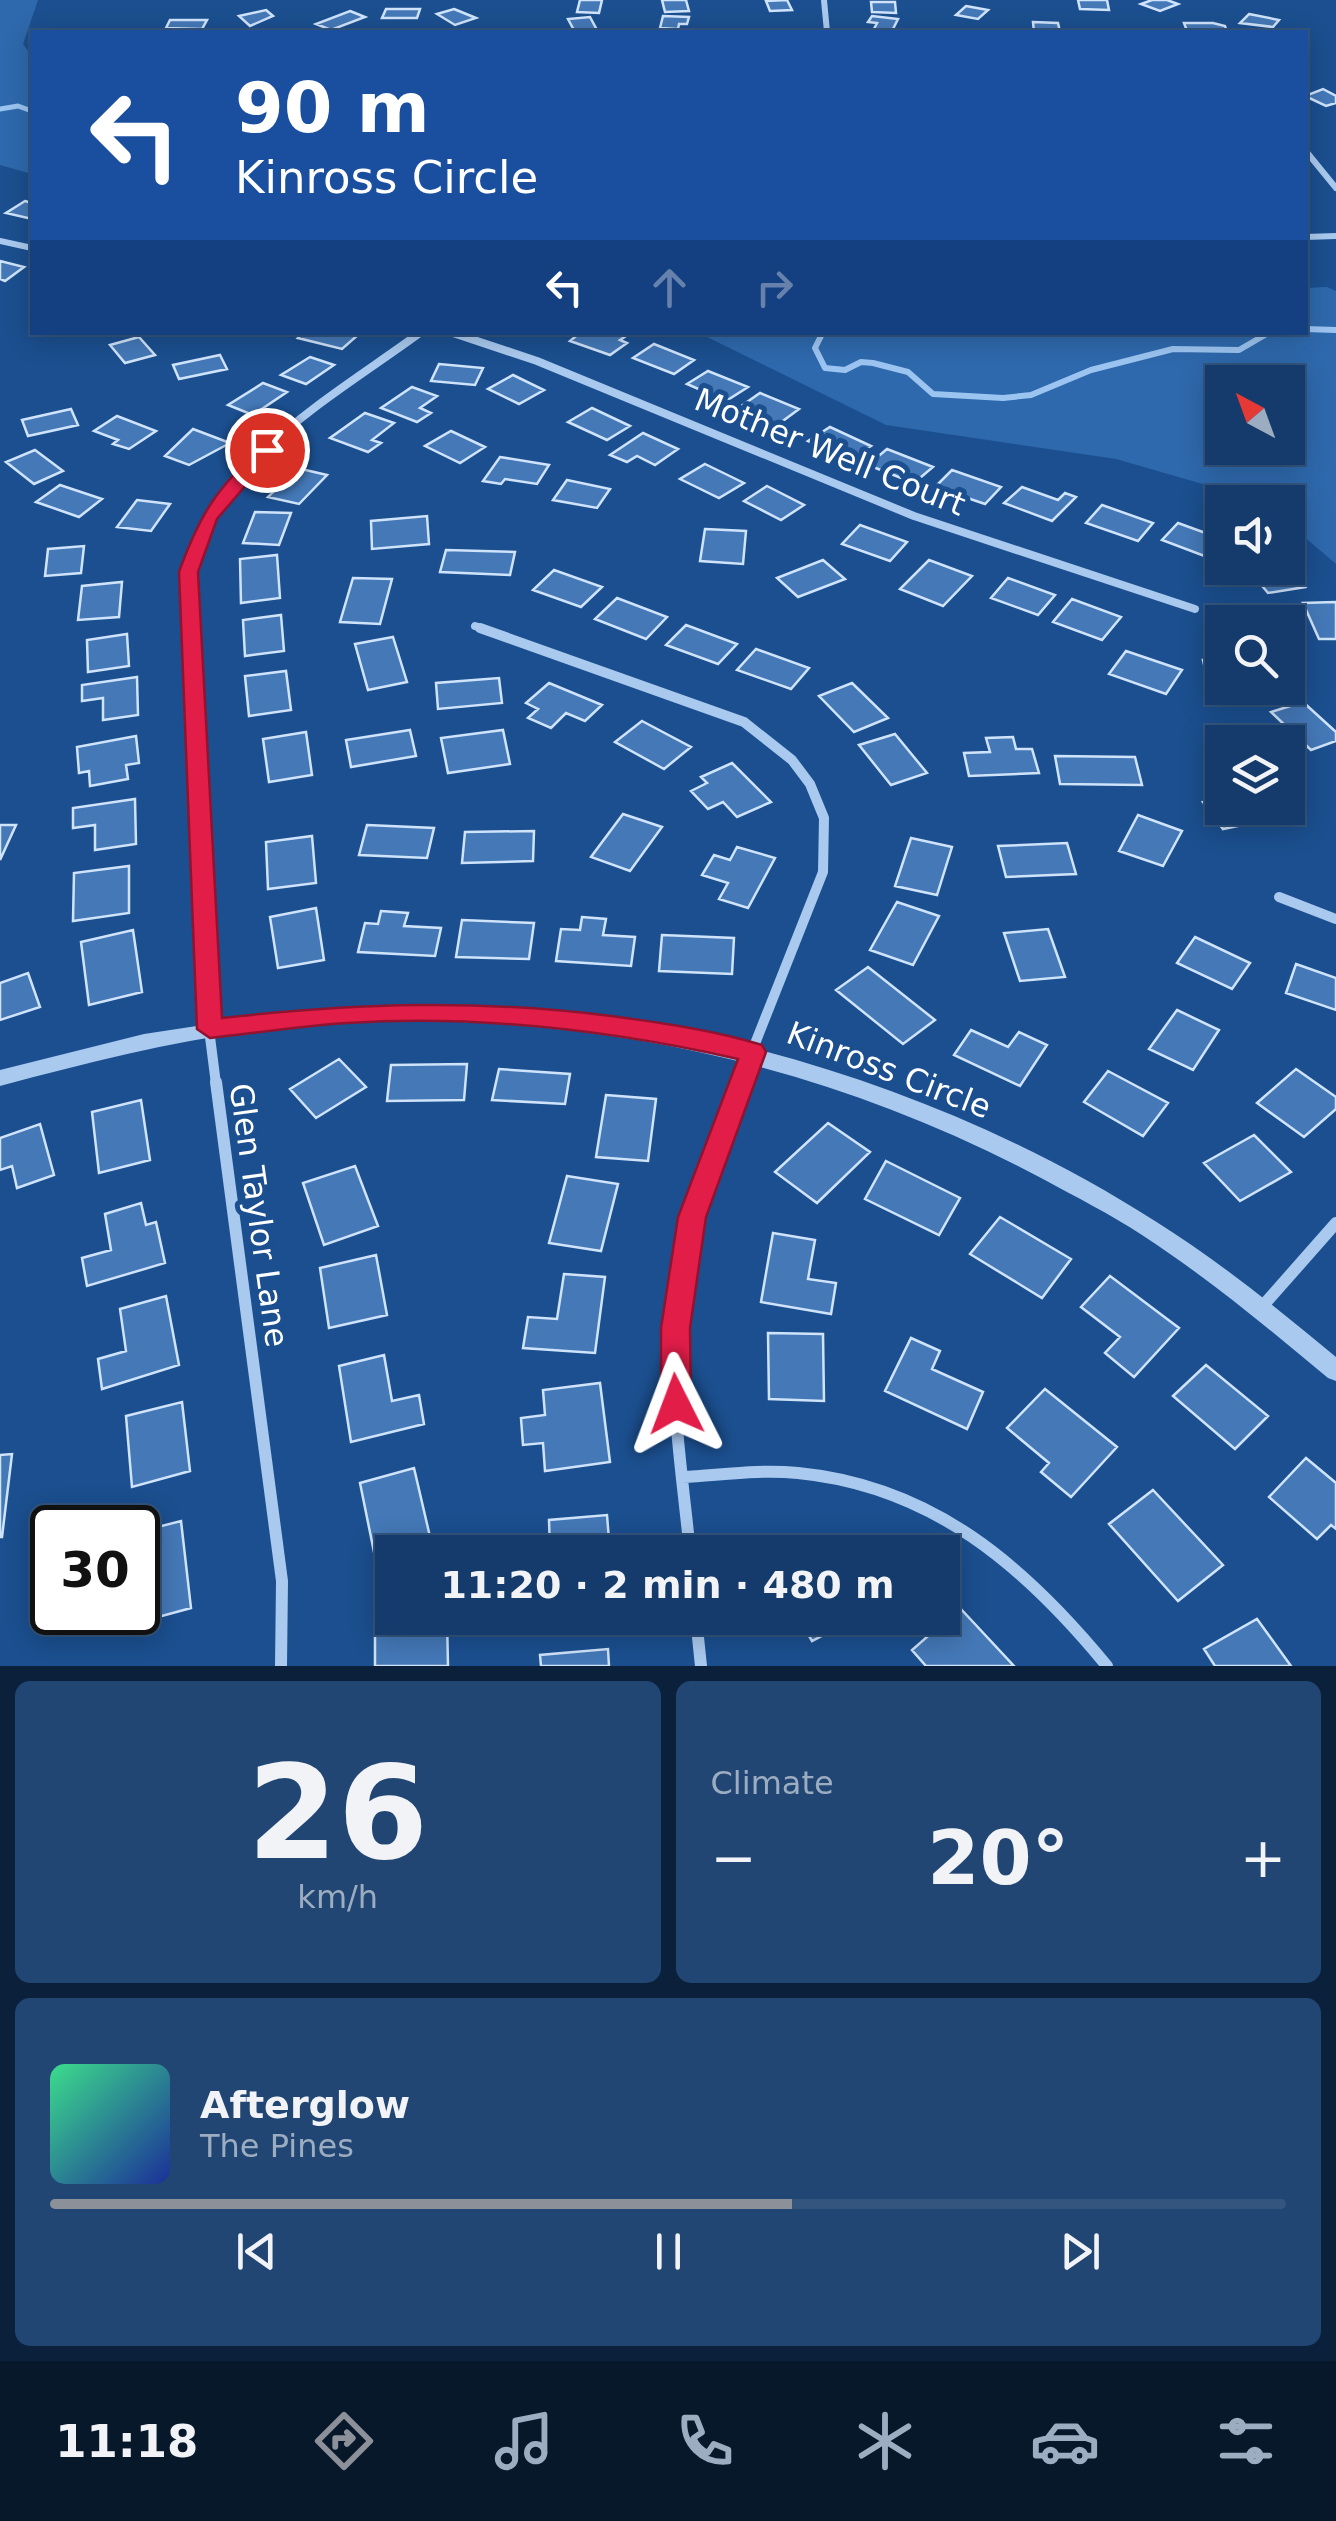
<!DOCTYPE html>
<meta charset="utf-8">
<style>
body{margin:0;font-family:"DejaVu Sans",sans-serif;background:#214673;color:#f1f3f6;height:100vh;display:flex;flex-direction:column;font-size:38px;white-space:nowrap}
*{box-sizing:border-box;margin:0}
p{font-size:32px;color:#9dadc1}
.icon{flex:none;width:55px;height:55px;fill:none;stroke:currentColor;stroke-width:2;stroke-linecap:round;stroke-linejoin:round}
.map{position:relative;height:1666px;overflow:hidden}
.panel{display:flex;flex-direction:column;gap:15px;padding:15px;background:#0b203b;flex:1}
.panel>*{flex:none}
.banner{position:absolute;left:30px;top:30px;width:1278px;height:305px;border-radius:0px;box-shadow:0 5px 25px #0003,0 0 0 2px #33557e;background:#1a4fa0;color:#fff;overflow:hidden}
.needle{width:65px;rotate:319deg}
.tools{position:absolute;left:1205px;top:365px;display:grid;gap:20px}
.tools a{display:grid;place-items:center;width:100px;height:100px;border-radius:0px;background:#143b6b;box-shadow:0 5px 25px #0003,0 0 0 2px #33557e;font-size:50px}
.speed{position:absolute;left:30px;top:1505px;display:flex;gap:20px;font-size:50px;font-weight:700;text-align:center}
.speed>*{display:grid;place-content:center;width:130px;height:130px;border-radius:50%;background:#143b6b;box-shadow:0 5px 25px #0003,0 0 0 2px #33557e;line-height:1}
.speed .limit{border:5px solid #111;border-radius:15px;background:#fff;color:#111}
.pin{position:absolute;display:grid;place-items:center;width:85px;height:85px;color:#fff;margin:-42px;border:5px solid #fff;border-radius:50%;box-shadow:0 2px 10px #0007}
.me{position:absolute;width:110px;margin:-55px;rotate:357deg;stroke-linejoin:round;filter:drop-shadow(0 0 8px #0008)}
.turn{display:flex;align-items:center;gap:35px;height:210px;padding:0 40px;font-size:45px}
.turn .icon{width:130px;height:130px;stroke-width:2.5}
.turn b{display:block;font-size:70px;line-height:85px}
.lanes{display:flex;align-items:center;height:95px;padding:0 40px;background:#0003;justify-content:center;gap:50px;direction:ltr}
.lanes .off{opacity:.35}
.big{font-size:75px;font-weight:700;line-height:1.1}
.panel .widget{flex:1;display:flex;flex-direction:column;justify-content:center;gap:15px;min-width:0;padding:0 35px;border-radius:15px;background:#214673}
.panel .dial{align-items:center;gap:0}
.dial b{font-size:130px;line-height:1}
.song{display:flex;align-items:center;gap:30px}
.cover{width:120px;height:120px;border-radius:15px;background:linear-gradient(135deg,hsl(150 70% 55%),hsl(230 70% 35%))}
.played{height:10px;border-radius:5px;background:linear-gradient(90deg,#8c9099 60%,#33557e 60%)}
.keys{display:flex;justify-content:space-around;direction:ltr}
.heat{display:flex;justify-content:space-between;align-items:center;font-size:55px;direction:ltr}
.panel .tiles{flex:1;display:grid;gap:15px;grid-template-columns:1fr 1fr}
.widget:last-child{grid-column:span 2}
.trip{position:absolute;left:375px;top:1535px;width:585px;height:100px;border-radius:0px;background:#143b6b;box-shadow:0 5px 25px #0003,0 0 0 2px #33557e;font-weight:700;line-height:100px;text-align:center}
.menu{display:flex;height:160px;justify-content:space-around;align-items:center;background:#08182b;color:#9dadc1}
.menu .icon{width:70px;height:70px}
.menu .selected{color:#8c9099}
.menu b{font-size:45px;color:#f1f3f6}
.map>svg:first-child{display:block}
.green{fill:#2e69ad;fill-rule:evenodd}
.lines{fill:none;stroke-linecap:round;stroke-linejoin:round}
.stream-far1{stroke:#9cc4f0;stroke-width:5}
.stream{stroke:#9cc4f0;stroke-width:6}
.building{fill:#4478b7;stroke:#cfe3fa;stroke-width:2.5}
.minor-far3{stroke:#a9c9ee;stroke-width:6}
.minor-far2{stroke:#a9c9ee;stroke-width:8}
.minor-far1{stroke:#a9c9ee;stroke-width:10}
.minor{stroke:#a9c9ee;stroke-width:12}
.tertiary{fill:#a9c9ee;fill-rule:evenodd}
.route{fill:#e11d48;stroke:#92132f;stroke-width:2.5}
.labels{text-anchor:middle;stroke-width:10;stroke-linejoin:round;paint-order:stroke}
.street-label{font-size:32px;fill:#fff;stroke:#1b4f8f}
</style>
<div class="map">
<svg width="1336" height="1666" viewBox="0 0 1336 1666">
<rect width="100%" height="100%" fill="#1b4f8f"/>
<path class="green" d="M0,0H38L23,44L32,57V174L0,165Z
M1327,287L1336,291V564L1288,523V502H1265L1116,459L886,425L699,333L1305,332V288ZM1222,382H1288V448H1222Z"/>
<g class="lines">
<path class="stream-far1" d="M0,109L18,106L32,111"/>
<path class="stream" d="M1305,329L1336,330
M768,332H784
M823,332L815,348L825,368L845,370L861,362L873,363L908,372L933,394L1003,398L1031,395L1091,370L1173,349L1239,350L1270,332"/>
</g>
<path class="building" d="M580,0H602L599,13L577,12Z
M662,0H686L689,11L665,12Z
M787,0L792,10L770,11L766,1Z
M1078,0H1107L1109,10L1080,9Z
M1152,0H1167L1178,4L1160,11L1141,4Z
M871,2H895L896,13L872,12Z
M966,6L988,10L978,19L956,15Z
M386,9H420L417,18H382Z
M454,9L476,18L455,25L437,14Z
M266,10L273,16L250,26L239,16Z
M350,11L365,17L331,30L316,24Z
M1249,14L1279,20L1273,27L1240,23Z
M663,16L689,17L687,24H679L678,29L660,28Z
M872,16L898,19L892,31L874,29L877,23L868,22Z
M590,17L597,30L575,32L568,19Z
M170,20H207L202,29L166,28Z
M1033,22L1058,23L1060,32H1034Z
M1184,23H1213L1225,26L1227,32L1187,31Z
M1323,89L1336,96V103L1326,106L1305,96Z
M25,201L32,203V219L6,213Z
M0,261L24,267L5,281L0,279Z
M305,332H352L359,334L342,349L298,338Z
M581,332H616L626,336L620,340L627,343L610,355L570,341Z
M139,337L155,355L125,363L110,345Z
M654,344L694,360L674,374L633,358Z
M220,355L227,369L179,379L173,365Z
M310,357L334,365L306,384L281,375Z
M439,364L483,368L475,385L431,381Z
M708,371L748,387L726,401L687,384Z
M513,375L544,390L519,404L488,389Z
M263,383L287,392L253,415L228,405Z
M412,387L437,396L420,408L431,413L417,422L381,408Z
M760,393L799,409L776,426L737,409Z
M592,408L630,426L607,440L568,422Z
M71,409L78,425L28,436L22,420Z
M365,413L394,423L372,440L381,443L368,452L330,438Z
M117,416L156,431L129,449L113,444L118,440L94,431Z
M830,427L871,446L849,460L808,441Z
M193,429L230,443L189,465L165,456Z
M451,431L485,447L460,463L425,446Z
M643,433L678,449L655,465L637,456L627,462L610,455Z
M887,449L933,467L914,483L868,465Z
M35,450L63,471L34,484L6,462Z
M500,457L549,465L537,484L505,479L501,484L483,481Z
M705,464L744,483L719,498L680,479Z
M297,468L327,475L299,504L268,497Z
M952,470L1001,487L985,504L935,487Z
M567,480L610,489L597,508L553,500Z
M60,485L102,499L79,517L36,502Z
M767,486L804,505L781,520L744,501Z
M1022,487L1058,500L1065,493L1076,497L1052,521L1004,503Z
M137,500L170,504L151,531L117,527Z
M1102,505L1153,523L1138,541L1086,523Z
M255,512L291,513L279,545L243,543Z
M427,516L429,544L372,549L371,521Z
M1178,523L1222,539V551L1215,560L1162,540Z
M860,525L907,542L890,561L842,544Z
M705,529L746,531L743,564L700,561Z
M84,546L81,573L45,576L48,549Z
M446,550L515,552L510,575L440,572Z
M277,555L280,598L241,603L240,559Z
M823,560L845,579L798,597L777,578Z
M929,560L972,576L943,606L900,589Z
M1288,567L1305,587L1268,593L1247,568Z
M554,570L602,587L581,607L533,590Z
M353,578L392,579L380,624L340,622Z
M1008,578L1055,595L1038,615L991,598Z
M122,582L119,617L78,620L82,586Z
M617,598L667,617L646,639L595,619Z
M1072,599L1121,617L1102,640L1053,622Z
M1336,602V639H1319L1303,603Z
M281,615L284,651L245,656L243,620Z
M686,625L737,644L718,664L666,645Z
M127,634L129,666L88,672L87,640Z
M393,637L407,682L368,690L355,644Z
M756,649L809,668L791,689L737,670Z
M1126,651L1182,670L1166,694L1109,674Z
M1203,660L1222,661V686H1209Z
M286,671L291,710L249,716L245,676Z
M137,677L138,715L103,720V698L82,701V685Z
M499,678L502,703L438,709L436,683Z
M549,683L602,705L585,721L566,713L551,728L528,718L538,709L526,703Z
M852,683L888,718L854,732L819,696Z
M1303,702L1336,732V741L1311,750L1271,712Z
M642,721L691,747L664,769L615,742Z
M410,730L416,756L351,767L346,740Z
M503,730L510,764L448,773L441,738Z
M306,732L312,775L269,782L263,739Z
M895,734L927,773L891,785L859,745Z
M136,736L139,763L126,765L128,779L90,786L89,771L79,773L77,747Z
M1013,737L1016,749H1032L1039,773L969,776L964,753L990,752L986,738Z
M1055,756L1135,757L1142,785L1060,784Z
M732,763L771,802L737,817L723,802L708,809L691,791L707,783L701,777Z
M1222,798V808H1267L1275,818L1223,829L1203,802Z
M135,799L136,844L95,850V825L73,828V808Z
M623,814L662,827L630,871L591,857Z
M1138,815L1182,831L1163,866L1119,851Z
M0,825H16L0,860Z
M367,825L434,828L427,858L359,855Z
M534,831L533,861L462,863L465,832Z
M312,836L316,883L268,889L266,842Z
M911,838L952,847L937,895L895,886Z
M1067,843L1076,874L1006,877L998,846Z
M737,847L775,858L748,908L719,899L728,883L702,875L714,855L730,860Z
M129,866V913L73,921L74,873Z
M897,902L939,916L913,965L870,950Z
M316,908L324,960L278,968L270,917Z
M381,911L408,913L404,926L441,928L435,956L358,952L365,923L378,924Z
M582,917L606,919L603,935L635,937L631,966L556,961L561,929L580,930Z
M462,920L534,923L529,959L456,957Z
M1048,929L1065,977L1020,981L1004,933Z
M133,930L142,992L89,1005L81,942Z
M662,935L734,938L732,974L659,971Z
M1195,937L1250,963L1232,989L1177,963Z
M1296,964L1336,978V1010L1286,993Z
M868,967L935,1020L903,1044L836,990Z
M28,973L40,1007L0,1020V983Z
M1177,1010L1219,1030L1193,1070L1149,1049Z
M971,1030L1008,1047L1019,1032L1047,1045L1020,1086L954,1055Z
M339,1059L366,1087L316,1118L290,1089Z
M467,1064L464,1100L387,1101L391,1065Z
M499,1069L570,1074L565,1104L492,1100Z
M1296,1069L1336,1097V1109L1304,1137L1257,1103Z
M1108,1071L1168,1103L1143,1136L1084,1102Z
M606,1095L656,1099L648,1161L596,1157Z
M141,1100L150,1160L99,1173L92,1112Z
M828,1123L870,1152L817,1203L775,1172Z
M40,1124L54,1175L17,1188L12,1166L0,1170V1138Z
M1254,1135L1291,1172L1240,1201L1204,1163Z
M886,1161L960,1198L939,1235L865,1199Z
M355,1166L378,1226L324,1245L303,1183Z
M567,1176L618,1184L601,1251L549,1243Z
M141,1203L146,1225L156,1222L165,1263L87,1286L82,1258L111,1250L105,1214Z
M1000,1217L1071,1259L1042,1298L970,1254Z
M773,1233L815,1240L808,1279L836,1283L831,1314L761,1302Z
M376,1255L387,1315L329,1328L320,1268Z
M564,1274L605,1277L595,1353L523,1348L528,1317L557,1319Z
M1110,1276L1179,1328L1134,1377L1105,1353L1120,1337L1081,1307Z
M166,1296L179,1365L102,1389L98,1359L126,1351L120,1309Z
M768,1333L823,1334L824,1401L769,1399Z
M911,1338L940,1351L932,1369L983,1392L967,1429L885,1391Z
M384,1355L392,1401L419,1395L424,1424L351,1442L339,1366Z
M1206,1365L1268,1416L1235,1449L1173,1396Z
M600,1383L610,1462L545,1471L543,1443L523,1445L521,1418L545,1415L543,1390Z
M1045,1389L1117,1447L1071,1497L1041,1472L1049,1463L1007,1428Z
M182,1402L190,1471L132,1487L126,1416Z
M12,1454L2,1537H0V1455Z
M1306,1458L1336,1483V1529L1331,1525L1317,1539L1269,1497Z
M414,1468L431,1541L375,1557L360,1483Z
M1153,1490L1223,1565L1178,1601L1109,1524Z
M607,1515L610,1552H550L549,1520Z
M181,1521L191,1608L129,1625L128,1612H138V1532Z
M392,1603V1618H447L448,1666H375V1605Z
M960,1608L1014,1666H926L912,1650Z
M799,1618H856L812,1641Z
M1257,1619L1291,1666H1215L1204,1649Z
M608,1649L609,1666H541L540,1655Z"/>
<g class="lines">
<path class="minor-far3" d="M824,0L827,32
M1305,150L1336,188
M1305,237L1336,236
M0,241L32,248"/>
<path class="minor-far2" d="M450,332L537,361L914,516L1195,609
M475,626L487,630
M191,630C190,611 185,587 189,569C216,459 337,394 421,332"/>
<path class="minor-far1" d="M191,628L209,1029L216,1084
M480,628L744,722L792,760L810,784L824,818L823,872L739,1084
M1279,897L1336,919"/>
<path class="minor" d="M216,1082L282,1581L281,1666
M1261,1308L1336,1223
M683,1477C721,1475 760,1469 798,1473C932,1486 1024,1565 1107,1666
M690,1552C684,1492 675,1430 673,1370C671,1271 705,1172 740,1082
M696,1618L701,1666"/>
<path class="tertiary" d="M431,1006C479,1009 528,1009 575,1014C778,1040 981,1110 1155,1221C1219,1261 1278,1309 1336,1357V1381L1328,1378C1268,1328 1208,1278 1142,1235C1110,1214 1076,1197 1043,1179C810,1055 552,1003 289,1027C191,1036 95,1061 0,1086V1070L144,1034L288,1012Z"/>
</g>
<path class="route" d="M261,446L276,450L217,519L198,572L222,1018C355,1003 478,999 611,1016C662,1023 714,1030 762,1045L766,1052L706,1217L690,1328L691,1404L687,1414L676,1418L666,1414L661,1404V1328L678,1217L738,1059C611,1030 478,1015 347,1023C301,1026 255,1033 210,1038L197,1029L179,572C201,511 216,491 261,446Z"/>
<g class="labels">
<g class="street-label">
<text transform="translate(830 452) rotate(22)" y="11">Mother Well Court</text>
<text transform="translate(889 1070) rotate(21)" y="11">Kinross Circle</text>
<text transform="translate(259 1215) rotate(82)" y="11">Glen Taylor Lane</text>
</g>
</g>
</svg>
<div class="tools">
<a><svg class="needle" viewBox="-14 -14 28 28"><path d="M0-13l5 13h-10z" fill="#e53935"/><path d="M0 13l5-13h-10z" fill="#9dadc1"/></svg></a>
<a><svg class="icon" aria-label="sound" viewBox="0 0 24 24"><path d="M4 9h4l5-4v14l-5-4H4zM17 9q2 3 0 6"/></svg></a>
<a><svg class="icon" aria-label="search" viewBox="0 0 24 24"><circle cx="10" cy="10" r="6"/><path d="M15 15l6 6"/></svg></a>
<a><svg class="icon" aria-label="layers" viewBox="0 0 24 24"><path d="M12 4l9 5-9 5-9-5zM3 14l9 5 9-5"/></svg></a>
</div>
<div class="speed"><div class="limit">30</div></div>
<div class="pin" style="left:267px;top:450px;background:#d93025"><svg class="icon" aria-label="arrive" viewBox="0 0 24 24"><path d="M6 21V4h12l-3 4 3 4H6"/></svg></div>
<svg class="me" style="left:676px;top:1404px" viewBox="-20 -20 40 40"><path d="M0-17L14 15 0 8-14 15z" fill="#e11d48" stroke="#fff" stroke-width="4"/></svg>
<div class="trip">11:20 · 2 min · 480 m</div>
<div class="banner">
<div class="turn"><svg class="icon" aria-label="left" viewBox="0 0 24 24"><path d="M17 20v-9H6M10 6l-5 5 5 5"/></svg><div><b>90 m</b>Kinross Circle</div></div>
<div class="lanes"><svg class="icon" aria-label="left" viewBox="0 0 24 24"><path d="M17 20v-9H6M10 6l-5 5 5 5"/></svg><svg class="icon off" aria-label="ahead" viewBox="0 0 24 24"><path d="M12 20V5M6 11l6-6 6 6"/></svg><svg class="icon off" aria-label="right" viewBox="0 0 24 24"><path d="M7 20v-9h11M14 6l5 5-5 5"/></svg></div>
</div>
</div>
<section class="panel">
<div class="tiles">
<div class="widget dial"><b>26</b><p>km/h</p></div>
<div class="widget"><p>Climate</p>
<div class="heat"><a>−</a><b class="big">20°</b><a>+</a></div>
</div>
<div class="widget">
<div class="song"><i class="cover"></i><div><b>Afterglow</b><p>The Pines</p></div></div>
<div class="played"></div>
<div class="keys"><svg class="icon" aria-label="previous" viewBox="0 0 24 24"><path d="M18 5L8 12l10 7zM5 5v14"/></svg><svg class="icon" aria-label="pause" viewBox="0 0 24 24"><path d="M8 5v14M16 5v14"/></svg><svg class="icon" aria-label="next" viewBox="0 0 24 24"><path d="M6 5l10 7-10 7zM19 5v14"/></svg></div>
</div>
</div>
</section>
<nav class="menu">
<b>11:18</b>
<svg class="icon selected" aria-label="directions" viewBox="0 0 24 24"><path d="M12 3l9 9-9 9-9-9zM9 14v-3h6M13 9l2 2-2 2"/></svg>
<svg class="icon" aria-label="music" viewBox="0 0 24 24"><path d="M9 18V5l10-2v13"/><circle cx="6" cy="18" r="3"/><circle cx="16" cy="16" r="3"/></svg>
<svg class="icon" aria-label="phone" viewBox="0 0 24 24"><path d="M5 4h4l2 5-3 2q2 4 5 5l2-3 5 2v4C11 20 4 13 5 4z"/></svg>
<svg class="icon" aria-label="climate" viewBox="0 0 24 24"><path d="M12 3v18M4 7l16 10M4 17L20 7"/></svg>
<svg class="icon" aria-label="car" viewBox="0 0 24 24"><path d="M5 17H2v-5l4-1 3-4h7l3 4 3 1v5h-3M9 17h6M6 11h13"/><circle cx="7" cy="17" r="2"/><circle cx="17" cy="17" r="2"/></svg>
<svg class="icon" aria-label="filters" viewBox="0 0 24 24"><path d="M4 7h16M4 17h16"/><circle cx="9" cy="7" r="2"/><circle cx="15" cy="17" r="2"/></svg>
</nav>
